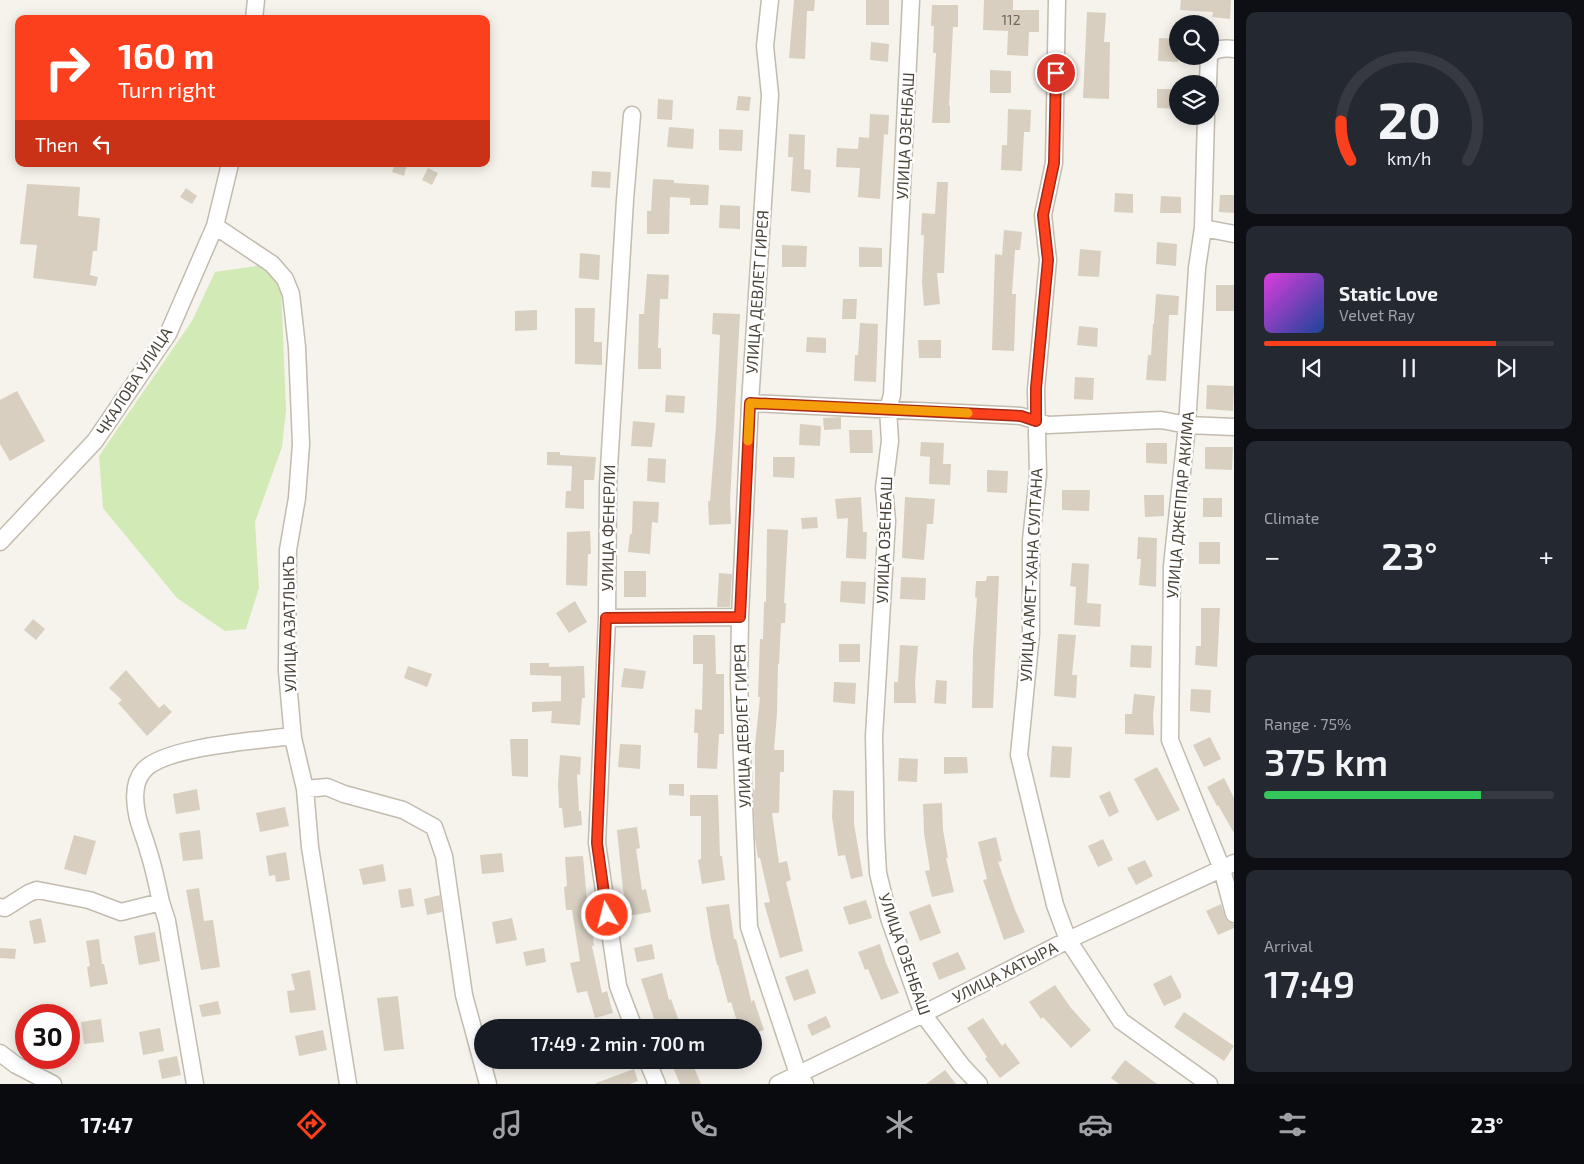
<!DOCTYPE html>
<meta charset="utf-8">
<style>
body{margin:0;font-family:"Exo 2",sans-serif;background:#242831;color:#f1f3f6;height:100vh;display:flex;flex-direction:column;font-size:19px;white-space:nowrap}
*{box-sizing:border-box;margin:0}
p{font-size:16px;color:#9ea1a6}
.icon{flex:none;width:28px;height:28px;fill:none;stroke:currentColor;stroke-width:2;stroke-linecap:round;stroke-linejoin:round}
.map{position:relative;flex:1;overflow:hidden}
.sheet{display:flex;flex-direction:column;gap:12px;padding:12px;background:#0d0f14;width:350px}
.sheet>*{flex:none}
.guide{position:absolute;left:15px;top:15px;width:475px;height:152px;border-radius:10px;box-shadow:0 2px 12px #0003;background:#fc3f1d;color:#fff;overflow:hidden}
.controls{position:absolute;left:1169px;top:15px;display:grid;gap:10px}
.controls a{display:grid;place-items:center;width:50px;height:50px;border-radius:50%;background:#171b24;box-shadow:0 2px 12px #0003;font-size:25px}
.speed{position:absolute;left:15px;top:1004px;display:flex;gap:10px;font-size:25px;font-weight:700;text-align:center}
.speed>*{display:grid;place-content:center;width:65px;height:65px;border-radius:50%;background:#171b24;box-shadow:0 2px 12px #0003;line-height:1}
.speed .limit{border:8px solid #d22;background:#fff;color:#111}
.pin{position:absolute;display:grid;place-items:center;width:42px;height:42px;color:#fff;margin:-21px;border:2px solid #fff;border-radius:50%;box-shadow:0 1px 5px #0007}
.me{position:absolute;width:55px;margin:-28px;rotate:352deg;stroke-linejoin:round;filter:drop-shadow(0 0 4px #0008)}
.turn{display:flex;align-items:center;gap:18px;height:105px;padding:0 20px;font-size:22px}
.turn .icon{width:65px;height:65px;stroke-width:2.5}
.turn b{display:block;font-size:35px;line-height:42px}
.then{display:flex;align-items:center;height:48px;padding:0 20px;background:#0003;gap:10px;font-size:19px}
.big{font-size:38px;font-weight:600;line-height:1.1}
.sheet .card{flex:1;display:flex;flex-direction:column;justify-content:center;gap:8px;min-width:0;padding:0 18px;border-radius:10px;background:#242831}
.sheet .dial{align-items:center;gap:0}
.dial svg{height:130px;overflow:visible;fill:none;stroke:#363941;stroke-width:7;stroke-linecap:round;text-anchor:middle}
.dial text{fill:#f1f3f6;stroke:none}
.song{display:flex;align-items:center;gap:15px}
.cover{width:60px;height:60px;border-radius:8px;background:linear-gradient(135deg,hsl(300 70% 55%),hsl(220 70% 35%))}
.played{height:5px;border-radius:2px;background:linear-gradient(90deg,#fc3f1d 80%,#363941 80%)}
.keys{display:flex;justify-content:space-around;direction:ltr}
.heat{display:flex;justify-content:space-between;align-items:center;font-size:28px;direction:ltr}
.charge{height:8px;border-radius:4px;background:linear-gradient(90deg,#34c759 75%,#363941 0)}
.trip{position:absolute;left:474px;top:1019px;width:288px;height:50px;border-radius:25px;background:#171b24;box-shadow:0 2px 12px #0003;font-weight:600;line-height:50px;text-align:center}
.tabs{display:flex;height:80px;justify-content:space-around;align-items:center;background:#090b0e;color:#9ea1a6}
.tabs .icon{width:35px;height:35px}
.tabs .active{color:#fc3f1d}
.tabs b{font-size:22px;color:#f1f3f6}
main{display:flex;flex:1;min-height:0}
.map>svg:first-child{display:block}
.green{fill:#d2eab5}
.building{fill:#d8cfc1}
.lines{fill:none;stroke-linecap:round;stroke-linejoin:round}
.minor-casing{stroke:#c2bbae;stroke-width:19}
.minor{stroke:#fff;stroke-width:16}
.route-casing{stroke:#a42913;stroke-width:12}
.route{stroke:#fc3f1d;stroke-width:9}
.slow{stroke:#f59e0b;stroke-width:9}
.labels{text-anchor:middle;stroke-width:5;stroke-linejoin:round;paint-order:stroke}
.number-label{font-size:14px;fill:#6e675b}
.street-label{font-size:16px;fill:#4b4439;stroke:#fff}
</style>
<main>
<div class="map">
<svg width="1234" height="1084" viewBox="0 0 1234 1084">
<rect width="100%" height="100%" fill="#f6f3ec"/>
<path class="green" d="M262,265L281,286L286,410L282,447L255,522L259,588L246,629L225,631L177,598L103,508L99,456L192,321L215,272Z"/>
<path class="building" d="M794,0H815L814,11H807L805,59L789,58Z
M866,0H889V25H866Z
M984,0H1013V10H1039V32H1029L1028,56L1007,55L1008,31L983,30Z
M1181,0H1231L1230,19L1212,17L1213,12L1180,10Z
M932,5H958V27H953L949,106H950V123H932L936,53H933L934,26H931Z
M1087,12L1106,13L1104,42H1110L1109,99L1083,98Z
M1159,38L1178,39V62L1158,61Z
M871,42L889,44L888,62L870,60Z
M990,70L1011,71V93H990Z
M1157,89H1178V109L1157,108Z
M738,96L751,97L749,111L736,110Z
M658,99L673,100L672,120L657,119Z
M1008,109L1031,110L1030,132H1024L1022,171L1001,170L1002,145H1007Z
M870,114L889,115L888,135L884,134L880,199L858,197L860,168L836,167L837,148L858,149L859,137L869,138Z
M669,127L694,129L693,149L667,147Z
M719,129L743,130L742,151L719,150Z
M789,134L805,135L804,169L811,170L810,193L791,191L793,157H788Z
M395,164H407L404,176L392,172Z
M428,168L438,173L432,185L422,180Z
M592,171L611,172L610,188L591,187Z
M653,179L674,180V183L709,185L708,205H690V198L670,197L669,234H647V211H651Z
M937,182H948L944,273H937L940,304L924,306L922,283L924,235H921L922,213L935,214Z
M27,184L80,187L78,216L100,218L97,251H93L90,275L98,277L96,286L33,278L37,245L20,244Z
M186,188L197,196L192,204L180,197Z
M1115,193L1133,194V213L1114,212Z
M1220,195H1234V213L1219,212Z
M1161,196L1181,197V213H1160Z
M720,205L740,206V229L719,228Z
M1004,230L1022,232L1020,250H1015L1012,294H1016L1014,351L992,350L995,254L1002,255Z
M1157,242L1177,244L1176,266L1156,264Z
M782,245L807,246L806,267H782Z
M859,247L882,248V267H859Z
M1080,249L1101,251L1099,277L1078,276Z
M580,253L600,255L599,280L579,278Z
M647,274L669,275L668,299H660L658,348H661V369H638L639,314H644Z
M1216,285H1234V311H1216Z
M1156,294L1179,296L1178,315H1169L1166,381L1146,380L1148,355H1151L1153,324H1154Z
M843,299H857L856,319H842Z
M575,308H595L594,342H602V365L575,364Z
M537,310V330L515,331V311Z
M713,313L740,314L730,501L731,524L709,525L708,501H710L716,425L720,335L712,334Z
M860,323L878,324L876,382L854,381L855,355H858Z
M1079,326L1098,328L1097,347L1077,345Z
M807,337L826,338V353L806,352Z
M918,340H941V358H919Z
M1075,377L1094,378L1093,400L1074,399Z
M1207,385L1234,386L1233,411L1206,409Z
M17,391L45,441L10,461L0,444V400Z
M666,395L685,396L684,413L665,412Z
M841,417V429L824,430L823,418Z
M633,421L655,423L652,447L631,446Z
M800,424L821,426L820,446L799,445Z
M849,430H872L873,453H850Z
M921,442L944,443L943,464H951L950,485L929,484L930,457L920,456Z
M1146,443H1167V464L1146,463Z
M1205,447H1233L1232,470L1205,469Z
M547,452H560V455L596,457L594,480H584V509L565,508L566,491H571L572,466L547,465Z
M773,457H795L794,478L773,477Z
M648,458L666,459L665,483L647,481Z
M987,470L1008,471L1007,493L987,492Z
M1062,490H1090L1089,511L1062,510Z
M1144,495H1164V516L1145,517Z
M861,497L863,532H867L866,559L846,558L848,518L837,519L835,499Z
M905,497L935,499L933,524H927L924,560L902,558Z
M1203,498H1222V517H1203Z
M633,501L659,502L658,523L652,522L650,554L628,552L630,534H632Z
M817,517L818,528L802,529L801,518Z
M767,529L788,530L784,603H786L785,623H781L779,664H778L777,713L774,750H784V772H780L779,813H772L779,863L787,861L791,880L786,882L803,951L780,958L764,903L770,902L760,858H758L755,839L753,789L755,790V745L760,697H758L760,639H763L764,602H766Z
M590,531L591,554H588L587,586L566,585L567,532Z
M1138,537L1157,538L1156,587L1139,585L1141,559H1137Z
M1199,542H1220V564H1199Z
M1072,563L1089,564L1087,603L1101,604L1100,627L1074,625L1076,587L1070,586Z
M624,571H646V597H624Z
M719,573L732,574L730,607H717Z
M987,576H999L993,708H972L973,651L977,598L975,597L976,581H986Z
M901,577L926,578L925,600L900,599Z
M841,581L866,582L865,604L840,602Z
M575,601L587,622L569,633L556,613Z
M1201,608H1220L1217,667L1195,665L1196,646H1201Z
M33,619L45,629L36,640L24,630Z
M1058,634L1076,635L1072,675H1077L1076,698L1054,696Z
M693,635H715L716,674H724V734H719L717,769L697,768L698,733H694L695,709L702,710L703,664H693Z
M839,644H860V662H839Z
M900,645L918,646L915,682L916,703H894V682H898Z
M1131,645L1152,646L1151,668L1130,667Z
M530,663H549V667L584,666L585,698H582L580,725L551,723L552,711L532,712V702L561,701V676L530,675Z
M408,666L432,674L427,687L404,678Z
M624,668L646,671L643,689L621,687Z
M126,670L159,708L164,704L172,712L147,736L118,703L122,700L109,688Z
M936,680L947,681L946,704L934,703Z
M834,682L856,683L855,704L833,702Z
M1191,689L1211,690L1210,713L1190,711Z
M1134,694L1155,696L1153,715L1154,735L1125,734V714H1132Z
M1210,737L1221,759L1204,767L1193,745Z
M510,739H528V777L512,776Z
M620,744L641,745L640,769L618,767Z
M1052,746L1072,747L1070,778L1050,777Z
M560,755L581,757L580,775L577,774L579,811H581L582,825L564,828L562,808H559L558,783Z
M944,757H967L968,773L944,774Z
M899,758L918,759L917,782L898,781Z
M1157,767L1180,810L1157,821L1134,779Z
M1224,778L1234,798V833L1218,805L1217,806L1207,787Z
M669,784H684V796L669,795Z
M197,789L200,810L176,814L173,794Z
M833,790L854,791V824L863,876L851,879L845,855L838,856L832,817Z
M1110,791L1119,812L1109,817L1099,796Z
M690,795H718L720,856H722L725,880L702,884L698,860L701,859V816H690Z
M942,803L943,830L948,858H946L954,892L932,897L925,871L930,870L924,833L923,804Z
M285,807L289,826L260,832L256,813Z
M637,827L640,848L636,849L642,890L646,889L651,912L629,916L623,890L617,830Z
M200,830L203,859L183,861L179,833Z
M74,835L96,841L86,875L64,869Z
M996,837L1002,861L998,862L1015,910L1025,932L1004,940L983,880L987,879L978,842Z
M1103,839L1113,860L1098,867L1088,846Z
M286,852L290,880L276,882L275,875L269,876L266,856Z
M502,853L504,872L482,874L480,855Z
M583,856L589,923H591L594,946H592L602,993L607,991L613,1013L595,1018L587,991L577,993L570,963L580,961L572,910H566L564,887L567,886L565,857Z
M1145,860L1153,876L1136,885L1127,868Z
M383,864L386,881L363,885L359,869Z
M199,888L204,921L213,920L220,967L201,970L186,890Z
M411,888L414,906L401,908L398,890Z
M440,895L442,912L427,915L424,899Z
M866,900L872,918L849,925L843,907Z
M729,904L734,939H736L752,1004V1001L754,1000L764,1030L752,1034V1028H739L731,1002L728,1003L718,965H717L711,938L706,907Z
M930,904L941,933L920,941L909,912Z
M1221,904L1225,917L1227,921L1234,924V928L1218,935L1206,911Z
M41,918L46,942L34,944L29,921Z
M512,918L517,940L496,944L492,922Z
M155,932L160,961L139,965L134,936Z
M99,939L102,964H104L108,984L90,987L87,967L90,966L86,941Z
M652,944L655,959L637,962L634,948Z
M880,944L886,963L899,993L881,1000L868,969L865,970L858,952Z
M0,948L16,949L15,959L0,958Z
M544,948L546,962L526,966L523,952Z
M958,952L966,969L939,980L932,963Z
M808,969L816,993L794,1001L785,977Z
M310,970L316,1010L290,1013L287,991L295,990L291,974Z
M662,973L669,1000L671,999L680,1024L669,1028H657L641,979Z
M1171,975L1181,994V998L1164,1006L1153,984Z
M1055,985L1071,1008L1091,1030L1071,1048L1043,1017L1041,1019L1029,1002Z
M398,996L404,1049L384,1051L377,998Z
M218,1001L221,1014L202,1017L199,1005Z
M1184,1012L1234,1046L1224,1061L1174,1027Z
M826,1016L831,1027L812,1036L807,1025Z
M983,1018L1002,1046L1005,1043L1020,1063L1000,1078L985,1059L987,1057L967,1028Z
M101,1019L104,1042L84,1044L81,1022Z
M160,1028L164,1051L143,1055L139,1032Z
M323,1030L327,1050L299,1056L295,1036Z
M177,1056L181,1075L162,1079L158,1060Z
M670,1060H691L701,1084H680Z
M1125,1060L1157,1084H1119L1111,1078Z
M634,1069L638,1081L630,1084H596V1083Z
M945,1070L956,1084H926Z"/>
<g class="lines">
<defs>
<path id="minor" d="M770,0L765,46L770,95L750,403L740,617L739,682L749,927L798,1074L805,1084
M911,0L892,395L888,409L890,441L884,488L887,521L874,736L876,837L878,873L889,918L923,1014L962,1066L979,1084
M1057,0L1054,163L1043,215L1048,260L1036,389L1038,475L1031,540V633L1019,755L1055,905L1068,940L1121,1021L1209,1084
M254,19L256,0
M1210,54C1217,48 1225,48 1234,49
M1208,84L1209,56
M632,115L625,200L608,485L607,618L597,843L618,986L634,1028
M1206,116L1203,228L1197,268L1187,425L1172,566L1170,740L1222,869L1234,914
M215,226L272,264L285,279L291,294L297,347L301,444L297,498L288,550L287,671L293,738L305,789L310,847L348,1084
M1203,228L1234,234
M750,403L1021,416L1048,425L1161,420L1187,425L1234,427
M0,542L95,441L168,334L215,226L230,164
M607,618L740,617
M305,789L327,787L344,794L403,810L434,827L444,856L464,995L488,1084
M161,902C157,885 154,867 148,850C145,838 139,826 137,814C134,799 134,781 144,770C165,747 253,741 284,737L293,738
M0,907L5,908L29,893L37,890L89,900L121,912L161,902L167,921L195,1084
M0,1053L16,1065L53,1084
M647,1060L657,1084
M778,1084L923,1014L1068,940L1234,863"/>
</defs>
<use href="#minor" class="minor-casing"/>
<use href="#minor" class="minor"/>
</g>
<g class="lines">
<defs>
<path id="route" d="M607,915L597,843L606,618L740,617L750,403L1021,416L1036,421V388L1048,260L1043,215L1054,163L1056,73"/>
</defs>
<use href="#route" class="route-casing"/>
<use href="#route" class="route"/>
<path class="slow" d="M748,441L750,403L968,413"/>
</g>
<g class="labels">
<g class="number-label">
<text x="1011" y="25">112</text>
</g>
<g class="street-label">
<text transform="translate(905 136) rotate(-87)" y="6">УЛИЦА ОЗЕНБАШ</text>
<text transform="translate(757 292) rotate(-86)" y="6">УЛИЦА ДЕВЛЕТ ГИРЕЯ</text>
<text transform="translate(134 381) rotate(-57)" y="6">ЧКАЛОВА УЛИЦА</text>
<text transform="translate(1180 505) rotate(-85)" y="6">УЛИЦА ДЖЕППАР АКИМА</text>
<text transform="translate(608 528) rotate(-89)" y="6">УЛИЦА ФЕНЕРЛИ</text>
<text transform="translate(884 540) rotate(-88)" y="6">УЛИЦА ОЗЕНБАШ</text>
<text transform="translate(1031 575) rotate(-87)" y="6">УЛИЦА АМЕТ-ХАНА СУЛТАНА</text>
<text transform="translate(289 624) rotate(-91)" y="6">УЛИЦА АЗАТЛЫКЪ</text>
<text transform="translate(742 726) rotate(-92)" y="6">УЛИЦА ДЕВЛЕТ ГИРЕЯ</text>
<text transform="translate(905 954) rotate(71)" y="6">УЛИЦА ОЗЕНБАШ</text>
<text transform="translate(1005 972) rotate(-27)" y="6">УЛИЦА ХАТЫРА</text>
</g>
</g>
</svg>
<div class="controls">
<a><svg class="icon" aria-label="search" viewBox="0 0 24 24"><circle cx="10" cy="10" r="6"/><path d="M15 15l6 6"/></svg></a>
<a><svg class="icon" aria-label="layers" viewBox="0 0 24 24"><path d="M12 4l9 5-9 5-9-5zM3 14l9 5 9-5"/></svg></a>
</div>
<div class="speed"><div class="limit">30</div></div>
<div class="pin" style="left:1056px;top:73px;background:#d93025"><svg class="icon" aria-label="arrive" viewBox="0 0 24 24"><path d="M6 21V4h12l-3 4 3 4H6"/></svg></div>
<svg class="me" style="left:607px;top:915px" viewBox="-20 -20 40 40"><circle r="17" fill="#fc3f1d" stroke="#fff" stroke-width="3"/><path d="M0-11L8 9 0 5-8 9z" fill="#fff"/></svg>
<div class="trip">17:49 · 2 min · 700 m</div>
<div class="guide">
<div class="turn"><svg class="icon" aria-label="right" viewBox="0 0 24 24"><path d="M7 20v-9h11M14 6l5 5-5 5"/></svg><div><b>160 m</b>Turn right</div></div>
<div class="then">Then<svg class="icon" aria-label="left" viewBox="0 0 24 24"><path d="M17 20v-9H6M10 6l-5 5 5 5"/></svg></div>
</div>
</div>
<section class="sheet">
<div class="card dial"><svg viewBox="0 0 100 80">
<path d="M14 69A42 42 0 1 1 86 69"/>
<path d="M14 69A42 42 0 0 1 8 45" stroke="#fc3f1d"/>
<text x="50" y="56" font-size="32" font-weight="700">20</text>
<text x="50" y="72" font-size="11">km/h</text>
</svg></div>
<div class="card">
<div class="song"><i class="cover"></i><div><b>Static Love</b><p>Velvet Ray</p></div></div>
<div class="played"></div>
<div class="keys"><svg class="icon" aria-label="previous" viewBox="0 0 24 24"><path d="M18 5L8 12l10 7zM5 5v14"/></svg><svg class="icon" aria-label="pause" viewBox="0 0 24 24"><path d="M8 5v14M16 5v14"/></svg><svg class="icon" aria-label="next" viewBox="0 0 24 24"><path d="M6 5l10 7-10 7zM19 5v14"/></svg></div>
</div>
<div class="card"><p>Climate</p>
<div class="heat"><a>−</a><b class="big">23°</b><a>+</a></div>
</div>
<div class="card"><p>Range · 75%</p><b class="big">375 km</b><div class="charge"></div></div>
<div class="card"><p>Arrival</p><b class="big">17:49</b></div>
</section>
</main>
<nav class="tabs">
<b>17:47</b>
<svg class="icon active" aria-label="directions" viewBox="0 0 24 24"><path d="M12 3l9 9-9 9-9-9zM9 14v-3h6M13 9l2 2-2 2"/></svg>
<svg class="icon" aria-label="music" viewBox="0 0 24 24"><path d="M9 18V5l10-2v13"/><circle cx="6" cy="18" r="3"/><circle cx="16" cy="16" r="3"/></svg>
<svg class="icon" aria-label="phone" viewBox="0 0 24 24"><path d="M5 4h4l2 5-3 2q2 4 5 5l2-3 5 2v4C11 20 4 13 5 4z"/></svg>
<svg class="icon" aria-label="climate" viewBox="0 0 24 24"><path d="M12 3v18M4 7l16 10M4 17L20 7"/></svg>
<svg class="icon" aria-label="car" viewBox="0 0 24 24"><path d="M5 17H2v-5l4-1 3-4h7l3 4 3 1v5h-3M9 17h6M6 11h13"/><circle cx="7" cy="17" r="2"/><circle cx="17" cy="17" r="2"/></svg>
<svg class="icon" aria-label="filters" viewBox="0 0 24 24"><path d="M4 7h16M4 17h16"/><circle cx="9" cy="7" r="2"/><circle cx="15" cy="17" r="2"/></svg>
<b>23°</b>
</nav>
